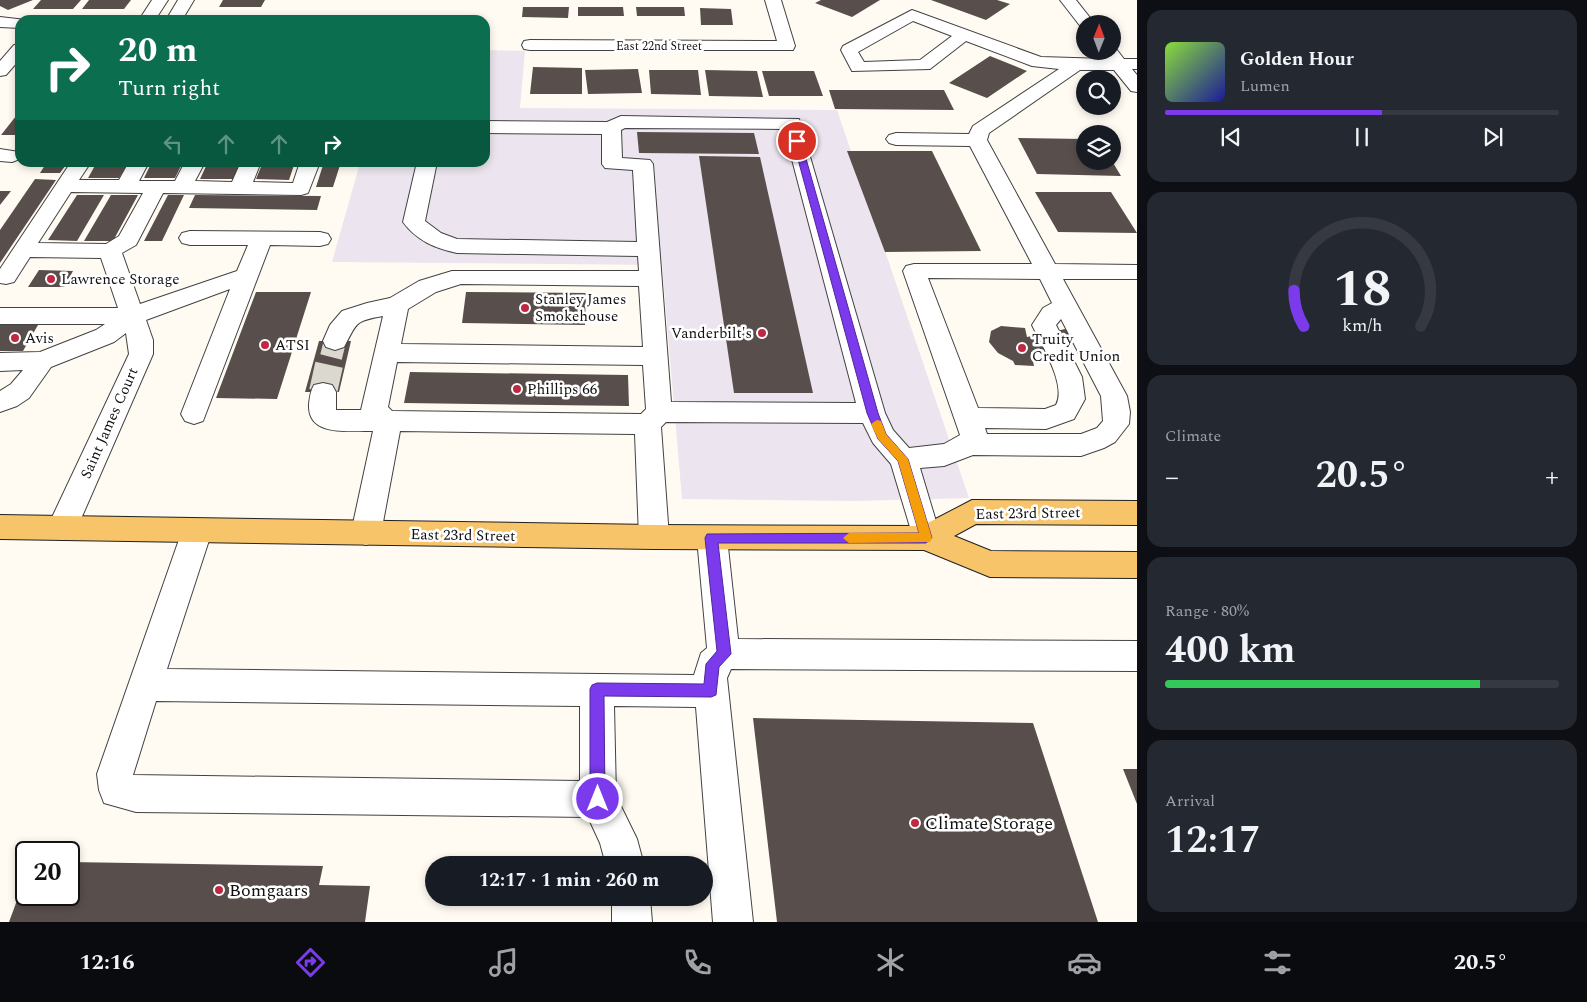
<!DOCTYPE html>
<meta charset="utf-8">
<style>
body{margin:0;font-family:Spectral,serif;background:#242831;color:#f1f3f6;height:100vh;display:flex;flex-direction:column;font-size:19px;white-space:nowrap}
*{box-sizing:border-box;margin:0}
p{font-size:16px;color:#9ea1a6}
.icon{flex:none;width:28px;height:28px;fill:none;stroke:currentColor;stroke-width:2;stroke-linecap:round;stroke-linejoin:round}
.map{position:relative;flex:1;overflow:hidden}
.details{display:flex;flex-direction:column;gap:10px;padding:10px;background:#0d0f14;width:450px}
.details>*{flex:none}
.hud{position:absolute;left:15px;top:15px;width:475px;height:152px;border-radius:15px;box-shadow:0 2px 8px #0003;background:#0b6e4f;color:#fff;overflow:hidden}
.needle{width:32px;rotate:1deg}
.fabs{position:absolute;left:1076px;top:15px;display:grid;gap:10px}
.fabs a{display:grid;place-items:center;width:45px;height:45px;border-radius:50%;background:#171b24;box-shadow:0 2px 8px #0003;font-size:25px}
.speed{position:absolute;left:15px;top:841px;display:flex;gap:10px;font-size:25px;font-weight:700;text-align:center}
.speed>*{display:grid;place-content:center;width:65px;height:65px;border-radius:50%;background:#171b24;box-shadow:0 2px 8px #0003;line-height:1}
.speed .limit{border:2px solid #111;border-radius:8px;background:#fff;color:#111}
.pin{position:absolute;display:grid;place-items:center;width:42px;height:42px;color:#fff;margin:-21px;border:2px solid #fff;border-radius:50%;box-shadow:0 1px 5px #0007}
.me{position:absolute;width:55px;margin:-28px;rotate:0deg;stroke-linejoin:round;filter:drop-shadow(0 0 4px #0008)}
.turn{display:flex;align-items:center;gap:18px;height:105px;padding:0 20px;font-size:22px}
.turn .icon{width:65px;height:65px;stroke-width:2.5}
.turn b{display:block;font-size:35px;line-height:42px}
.lanes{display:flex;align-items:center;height:48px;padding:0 20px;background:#0003;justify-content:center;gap:25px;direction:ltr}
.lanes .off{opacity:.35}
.big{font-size:38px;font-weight:700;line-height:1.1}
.details .card{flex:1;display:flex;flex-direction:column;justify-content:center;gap:8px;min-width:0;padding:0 18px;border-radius:15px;background:#242831}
.details .dial{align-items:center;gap:0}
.dial svg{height:130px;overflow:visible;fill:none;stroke:#363941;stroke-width:7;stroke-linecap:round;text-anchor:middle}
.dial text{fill:#f1f3f6;stroke:none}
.song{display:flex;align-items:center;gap:15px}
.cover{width:60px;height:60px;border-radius:8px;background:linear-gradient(135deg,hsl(90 70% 55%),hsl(240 70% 35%))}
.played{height:5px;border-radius:2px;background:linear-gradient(90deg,#7c3aed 55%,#363941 55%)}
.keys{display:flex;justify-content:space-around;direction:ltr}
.heat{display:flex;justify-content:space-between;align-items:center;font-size:28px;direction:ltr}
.charge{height:8px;border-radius:4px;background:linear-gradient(90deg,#34c759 80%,#363941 0)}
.trip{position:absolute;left:425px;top:856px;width:288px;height:50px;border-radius:25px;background:#171b24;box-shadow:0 2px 8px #0003;font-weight:700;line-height:50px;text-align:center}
.menu{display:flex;height:80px;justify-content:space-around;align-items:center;background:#090b0e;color:#9ea1a6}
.menu .icon{width:35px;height:35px}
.menu .selected{color:#7c3aed}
.menu b{font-size:22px;color:#f1f3f6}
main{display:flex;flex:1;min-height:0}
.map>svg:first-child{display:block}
.industrial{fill:#ece4ee}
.building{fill:#584f4c}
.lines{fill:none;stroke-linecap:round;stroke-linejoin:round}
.minor-tunnel-far1{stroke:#dbd8d0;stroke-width:22;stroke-dasharray:22 11;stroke-linecap:butt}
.minor-tunnel{stroke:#dbd8d0;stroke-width:28;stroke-dasharray:28 14;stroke-linecap:butt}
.minor-casing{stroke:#424242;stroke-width:2}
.major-casing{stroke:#202020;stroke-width:2}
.minor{fill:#fff;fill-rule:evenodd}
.major{fill:#f7c46a;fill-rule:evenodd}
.route{fill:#7c3aed;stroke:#51269a}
.slow{fill:#f59e0b}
.poi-dot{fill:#bf2841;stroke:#fff;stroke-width:2}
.labels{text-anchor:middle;stroke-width:5;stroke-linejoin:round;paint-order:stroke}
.far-street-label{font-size:12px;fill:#0f0f0f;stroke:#fff}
.poi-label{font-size:15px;fill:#0f0f0f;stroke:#fff;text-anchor:start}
.street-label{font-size:15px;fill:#0f0f0f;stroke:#fff}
.near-poi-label{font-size:18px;fill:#0f0f0f;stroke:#fff;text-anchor:start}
</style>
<main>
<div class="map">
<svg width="1137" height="922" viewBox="0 0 1137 922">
<rect width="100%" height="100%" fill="#fffbf2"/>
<path class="industrial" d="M485,50L525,51L520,108L837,110L969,498L854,501L682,499L662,265L332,262L360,163L485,162Z"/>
<path class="building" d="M0,0H33L8,10L0,6Z
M41,0H81L73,9H33Z
M89,0H131L124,9H82Z
M223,0H265L261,7H219Z
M821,0H880L852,17L815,3Z
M931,0H997L1010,4L986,20Z
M523,7H569L568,18L522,17Z
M578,7H623L624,16H578Z
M636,7H684L685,16H637Z
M700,8L731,9L733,25H701Z
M214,17H261L259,20H212Z
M990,56L1027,71L987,98L949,83Z
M533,67L582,68V94H530Z
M638,69L642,93L588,94L585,70Z
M649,70H698L701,95L651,94Z
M705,70L757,71L763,97L709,96Z
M762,71H814L823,96H769Z
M829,90H944L954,110L835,109Z
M20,111V135H1Z
M637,132L754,133L759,154L639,153Z
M1018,138L1085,139V161H1112L1121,176L1037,174Z
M847,151H932L981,251L885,252Z
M699,156L760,157L813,393H734Z
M47,162H68L60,173H40Z
M97,162H129L119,178H88Z
M152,162H183L175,178H144Z
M208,162H240L233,179H200Z
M263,162H295L289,180L256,179Z
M324,162H341L333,187H316Z
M35,179L56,180L0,263V230Z
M0,191H11L0,205Z
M1035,192H1111L1137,233L1058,232Z
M77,195H104L77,241L48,240Z
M111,195H138L113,241H84Z
M168,195H184L162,241H144Z
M195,195L321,196L317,210L189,208Z
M39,270L73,271L64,287H28Z
M256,292H311L277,399L216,398Z
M466,292L586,293L585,325L462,323Z
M0,325H38L23,351H0Z
M1001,326L1025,328L1027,337L1070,328L1074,341L1073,344L1031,352L1034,366L1015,365L1013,361L998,353L989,342L991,331Z
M319,341H351L339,392H305Z
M410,372L628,375L629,406L404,403Z
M753,718L1033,723L1098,922H777Z
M1123,769H1137V804Z
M69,862L323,866L319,885L370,886L365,922H9L26,876V895H69Z"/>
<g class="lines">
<path class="minor-tunnel-far1" d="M331,357L335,341"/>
<path class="minor-tunnel" d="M323,392L331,356"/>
<defs>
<path id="minor" d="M152,0H168L155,20H139Z
M178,0H194L182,20H166Z
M765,0H781L795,46L793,50H530L524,49L522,45L524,41L530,40L777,41Z
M1060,0H1076L1095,24H1085V28L1081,27Z
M912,10L1041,57L1106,59L1102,54L1104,51H1112V49L1117,50L1124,59H1137V69H1132L1137,75V92L1131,91L1114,70H1080L989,133L987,140L1055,264L1137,265V279H1063L1127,396L1130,412L1129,424L1115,442L1104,448L1081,456L973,455L944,466L920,468L941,538L936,547L926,550L916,547L891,464L873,443L863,423L666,422L661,427L669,537L664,546L654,549L644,546L639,537L635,434L400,431L381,533L376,542L366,545L356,542L351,533L373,431C351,430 307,438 309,404C310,397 310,392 314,385L323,383L332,385L336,392V410H361L383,316C353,321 357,324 344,347L335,350L326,347L323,341L330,325L342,311L367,303L390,298L419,281L452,271H639L638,256L457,253C435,248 417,241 403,222L417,162H437L425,221L441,233L457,239L637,242L633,170L605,168L602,164V134L485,133V121L607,122L621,116L799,119L885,413L893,430L909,448L944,444L960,435L903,271L906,266L914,264H1032L970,146L896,145L889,143L886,139L889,135L896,133L969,134L973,126L1059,69L1032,66L966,41L930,69L852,71L841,50L843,46ZM913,21L952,36L920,60L864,62L858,52ZM625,128L784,129L856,403L671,402L653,164L650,160L622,158L621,130ZM928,278L1040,279L1052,303L1043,308L1032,325C1041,344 1067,385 1056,405L1045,409L978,408ZM461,284L639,286L643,347L401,344L408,309L436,292ZM1061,319L1101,396L1103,421L1097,428L1081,434H987L985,428L1046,429L1074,419L1085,399L1082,377L1056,325ZM397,362L643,365L646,409L641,414L392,411L388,407Z
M0,17L26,20H20V28L0,27Z
M20,44V59L6,75L0,76V61L14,45Z
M0,149L19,152L20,159L12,162L0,161Z
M71,162H91L79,180H119L129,162H149L139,181H175L185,162H205L195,181L232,182L241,162H261L253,182L293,183L300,162H320L308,193L301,195L163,193L136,245L122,253L140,304L237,271L248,245H190L182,243L179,238L182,233L190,231L320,232L328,234L331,239L328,244L320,246L270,245L203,421L194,424L185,421L181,414L230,289L146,320L153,340V354L77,528L72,537L62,540L52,537L47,528L129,354L126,333L114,342L51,367L29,398L17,406L0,412V391L11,384L23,370L0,371V353L40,352L96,330L105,324H0V308H118L101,258L30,257L14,282L6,284L0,283V269ZM71,192L143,193L119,236L106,244L38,243Z
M197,519L207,522L212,531L167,669L694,675L701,653L707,648L697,538L702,529L712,526L722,529L727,538L738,639L1137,641V671L731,669L727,678L753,922H713L696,707L614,706L616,796L637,839L644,865H606L600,843L588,817L136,812L104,803L99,790L97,774L182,531L187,522ZM156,701L580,706V781L133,775Z
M612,898H650L652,922H612Z"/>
<path id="major" d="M972,500L1137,501V525L976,524L954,536L991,551L1137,552V578L990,577L924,550L654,549L0,539V515L654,525L922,526Z"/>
</defs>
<use href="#minor" class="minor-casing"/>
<use href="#major" class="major-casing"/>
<use href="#minor" class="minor"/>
<use href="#major" class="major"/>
</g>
<path class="route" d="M797,139L801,141L878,413L886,434L908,459L932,538L926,543H718L731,654L719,667L716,695L711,697L604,696L605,799L603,805L598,807L592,805L590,799V689L592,685L597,683L704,684L706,664L717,651L705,538L707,534L919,533L898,461L878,439L867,413L793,141Z"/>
<path class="slow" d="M877,420L881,421L886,434L908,459L932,538L930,542L849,543L843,538L849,533H919L898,461L878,439L871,424Z"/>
<g class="poi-dot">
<circle cx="51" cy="279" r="5"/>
<circle cx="525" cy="308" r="5"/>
<circle cx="762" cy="333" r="5"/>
<circle cx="15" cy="338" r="5"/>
<circle cx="265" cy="345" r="5"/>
<circle cx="1022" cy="348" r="5"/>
<circle cx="517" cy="389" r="5"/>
<circle cx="915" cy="823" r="5"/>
<circle cx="219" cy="890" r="5"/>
</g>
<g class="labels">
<g class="far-street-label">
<text x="659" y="50">East 22nd Street</text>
</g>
<g class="poi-label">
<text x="61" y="284">Lawrence Storage</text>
<text x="535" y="304">Stanley James<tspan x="535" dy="17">Smokehouse</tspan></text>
<text x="752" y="338" text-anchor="end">Vanderbilt's</text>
<text x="25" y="343">Avis</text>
<text x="1032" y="344">Truity<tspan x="1032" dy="17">Credit Union</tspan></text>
<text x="275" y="350">ATSI</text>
<text x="527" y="394">Phillips 66</text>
</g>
<g class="street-label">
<text transform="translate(109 423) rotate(-66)" y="5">Saint James Court</text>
<text transform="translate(1028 513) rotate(-1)" y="5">East 23rd Street</text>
<text transform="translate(463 535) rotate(1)" y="5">East 23rd Street</text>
</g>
<g class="near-poi-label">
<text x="925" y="829">Climate Storage</text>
<text x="229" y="896">Bomgaars</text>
</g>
</g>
</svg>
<div class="fabs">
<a><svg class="needle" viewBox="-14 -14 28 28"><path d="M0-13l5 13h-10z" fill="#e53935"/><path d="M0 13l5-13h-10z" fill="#9ea1a6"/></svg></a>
<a><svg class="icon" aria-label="search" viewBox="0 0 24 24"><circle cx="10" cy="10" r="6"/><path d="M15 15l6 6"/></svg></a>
<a><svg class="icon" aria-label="layers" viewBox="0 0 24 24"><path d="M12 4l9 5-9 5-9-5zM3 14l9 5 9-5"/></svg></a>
</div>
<div class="speed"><div class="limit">20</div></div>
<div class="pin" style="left:797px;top:141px;background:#d93025"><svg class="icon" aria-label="arrive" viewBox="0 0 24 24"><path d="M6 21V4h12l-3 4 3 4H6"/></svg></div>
<svg class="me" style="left:598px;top:799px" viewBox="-20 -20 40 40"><circle r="17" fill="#7c3aed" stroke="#fff" stroke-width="3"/><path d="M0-11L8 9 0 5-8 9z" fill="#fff"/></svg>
<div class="trip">12:17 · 1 min · 260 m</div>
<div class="hud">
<div class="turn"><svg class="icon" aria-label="right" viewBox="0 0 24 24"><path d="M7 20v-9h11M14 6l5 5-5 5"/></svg><div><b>20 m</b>Turn right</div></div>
<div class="lanes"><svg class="icon off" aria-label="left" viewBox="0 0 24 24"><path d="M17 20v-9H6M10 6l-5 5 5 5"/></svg><svg class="icon off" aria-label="ahead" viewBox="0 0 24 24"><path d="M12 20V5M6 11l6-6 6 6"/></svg><svg class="icon off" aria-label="ahead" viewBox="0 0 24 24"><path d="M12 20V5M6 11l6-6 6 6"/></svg><svg class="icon" aria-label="right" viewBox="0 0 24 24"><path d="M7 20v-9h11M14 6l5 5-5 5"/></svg></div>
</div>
</div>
<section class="details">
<div class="card">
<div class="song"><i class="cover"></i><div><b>Golden Hour</b><p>Lumen</p></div></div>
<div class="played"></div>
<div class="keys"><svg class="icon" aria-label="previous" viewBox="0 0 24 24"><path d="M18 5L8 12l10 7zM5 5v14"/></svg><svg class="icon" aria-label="pause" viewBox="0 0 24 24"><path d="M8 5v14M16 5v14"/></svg><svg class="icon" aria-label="next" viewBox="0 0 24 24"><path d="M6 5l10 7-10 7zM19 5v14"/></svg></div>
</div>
<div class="card dial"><svg viewBox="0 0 100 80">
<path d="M14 69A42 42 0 1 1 86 69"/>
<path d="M14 69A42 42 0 0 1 8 47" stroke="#7c3aed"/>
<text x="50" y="56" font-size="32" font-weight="700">18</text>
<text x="50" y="72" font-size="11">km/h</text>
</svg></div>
<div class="card"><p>Climate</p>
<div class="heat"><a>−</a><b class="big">20.5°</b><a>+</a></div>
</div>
<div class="card"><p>Range · 80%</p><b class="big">400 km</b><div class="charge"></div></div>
<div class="card"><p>Arrival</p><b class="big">12:17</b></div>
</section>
</main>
<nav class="menu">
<b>12:16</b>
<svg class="icon selected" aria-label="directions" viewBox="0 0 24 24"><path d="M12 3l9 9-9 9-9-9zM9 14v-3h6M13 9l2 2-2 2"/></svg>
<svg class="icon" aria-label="music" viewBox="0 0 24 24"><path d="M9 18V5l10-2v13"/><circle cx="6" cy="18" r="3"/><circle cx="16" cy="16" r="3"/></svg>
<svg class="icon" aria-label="phone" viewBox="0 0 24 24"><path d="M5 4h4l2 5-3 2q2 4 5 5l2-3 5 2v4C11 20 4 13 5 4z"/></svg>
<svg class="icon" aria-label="climate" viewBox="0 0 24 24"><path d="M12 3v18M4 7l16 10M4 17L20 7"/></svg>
<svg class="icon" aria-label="car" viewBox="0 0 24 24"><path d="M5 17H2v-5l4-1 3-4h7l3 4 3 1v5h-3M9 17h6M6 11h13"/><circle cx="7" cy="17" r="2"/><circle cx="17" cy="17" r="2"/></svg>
<svg class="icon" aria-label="filters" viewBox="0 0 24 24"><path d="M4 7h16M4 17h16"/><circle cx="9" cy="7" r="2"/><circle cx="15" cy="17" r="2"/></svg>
<b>20.5°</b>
</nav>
